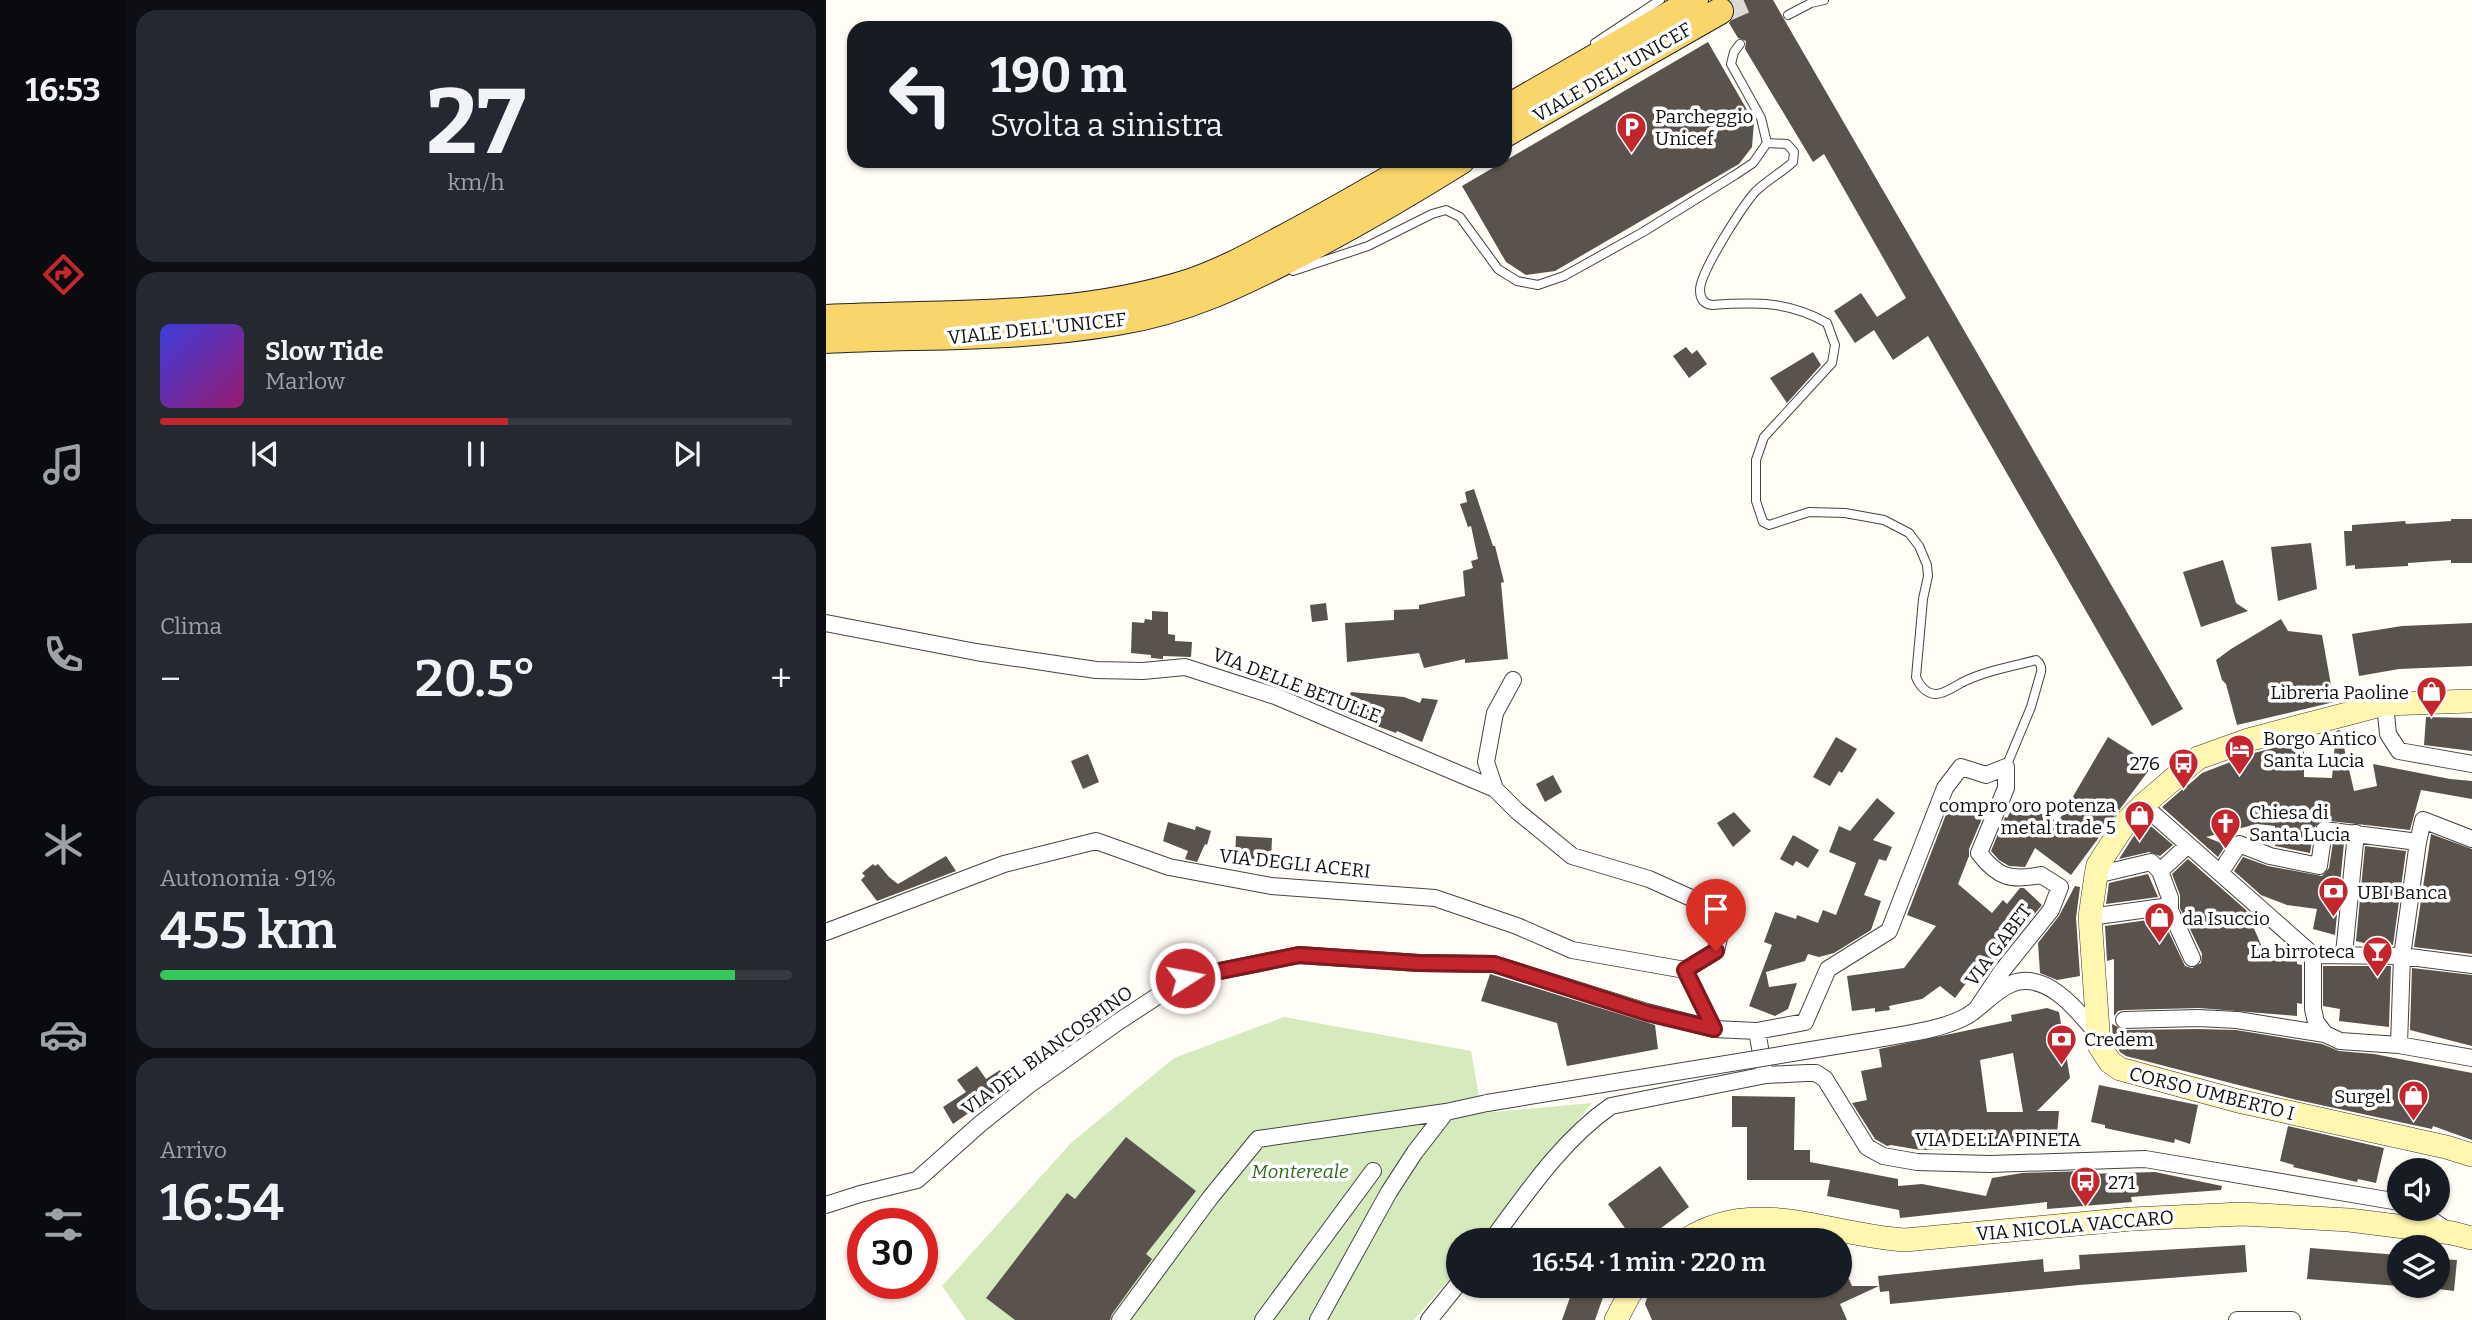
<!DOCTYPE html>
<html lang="it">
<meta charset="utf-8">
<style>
body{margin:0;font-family:Bitter,serif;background:#242831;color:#f1f3f6;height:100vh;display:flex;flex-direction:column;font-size:26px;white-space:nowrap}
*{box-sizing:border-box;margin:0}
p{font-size:23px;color:#9ea1a6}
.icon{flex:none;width:38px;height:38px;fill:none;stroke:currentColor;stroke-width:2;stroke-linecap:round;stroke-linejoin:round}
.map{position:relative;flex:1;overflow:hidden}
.details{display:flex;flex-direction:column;gap:10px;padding:10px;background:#0d0f14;width:700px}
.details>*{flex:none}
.top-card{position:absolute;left:21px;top:21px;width:665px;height:147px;border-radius:21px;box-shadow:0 2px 5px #0004;background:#171b24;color:#f1f3f6;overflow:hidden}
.fabs{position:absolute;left:1561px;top:1158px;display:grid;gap:14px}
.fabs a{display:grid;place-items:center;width:63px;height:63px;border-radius:50%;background:#171b24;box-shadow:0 2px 5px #0004;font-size:35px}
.speed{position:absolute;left:21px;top:1208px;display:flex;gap:14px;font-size:35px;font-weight:700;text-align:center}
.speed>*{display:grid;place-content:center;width:91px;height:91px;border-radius:50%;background:#171b24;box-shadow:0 2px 5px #0004;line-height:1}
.speed .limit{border:10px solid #d22;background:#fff;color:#111}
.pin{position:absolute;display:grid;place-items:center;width:60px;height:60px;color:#fff;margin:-72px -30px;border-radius:50% 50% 50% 0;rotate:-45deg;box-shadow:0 0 7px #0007}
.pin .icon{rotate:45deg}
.me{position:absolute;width:77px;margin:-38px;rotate:79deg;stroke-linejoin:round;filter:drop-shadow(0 0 5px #0008)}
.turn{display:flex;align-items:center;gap:24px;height:147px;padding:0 28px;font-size:32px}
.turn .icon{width:91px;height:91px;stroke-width:2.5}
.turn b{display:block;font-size:49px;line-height:60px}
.big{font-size:52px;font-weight:600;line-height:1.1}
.details .tile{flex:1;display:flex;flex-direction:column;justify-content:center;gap:10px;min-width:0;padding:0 24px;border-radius:21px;background:#242831}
.details .dial{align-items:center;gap:0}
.dial b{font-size:91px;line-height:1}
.song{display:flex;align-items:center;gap:21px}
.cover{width:84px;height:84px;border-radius:10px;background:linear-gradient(135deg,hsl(240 70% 55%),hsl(320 70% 35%))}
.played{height:7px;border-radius:4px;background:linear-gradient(90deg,#c4262e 55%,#363941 55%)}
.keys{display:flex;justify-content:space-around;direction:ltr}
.heat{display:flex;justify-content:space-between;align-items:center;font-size:38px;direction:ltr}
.charge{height:10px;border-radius:5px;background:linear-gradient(90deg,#34c759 91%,#363941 0)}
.trip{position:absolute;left:620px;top:1228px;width:406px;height:70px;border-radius:35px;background:#171b24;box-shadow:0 2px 5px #0004;font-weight:600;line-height:70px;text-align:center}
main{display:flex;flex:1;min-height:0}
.menu{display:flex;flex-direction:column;width:126px;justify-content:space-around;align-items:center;background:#090b0e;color:#9ea1a6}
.menu .icon{width:49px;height:49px}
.menu .active{color:#c4262e}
.menu b{font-size:32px;color:#f1f3f6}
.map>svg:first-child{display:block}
.green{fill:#d5ebbd}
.plaza{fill:#f1ede2}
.building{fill:#5a524d;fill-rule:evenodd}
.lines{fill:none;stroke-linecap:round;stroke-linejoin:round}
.primary-tunnel{stroke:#dbdad3;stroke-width:26;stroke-dasharray:26 13;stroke-linecap:butt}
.lane-casing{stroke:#444;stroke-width:10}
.street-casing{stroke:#444;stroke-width:18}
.secondary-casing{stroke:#333;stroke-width:24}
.primary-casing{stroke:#222;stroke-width:28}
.lane{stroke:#fff;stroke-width:8}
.street{stroke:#fff;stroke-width:16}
.secondary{stroke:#fff6b0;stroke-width:23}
.primary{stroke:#f9d66b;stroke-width:26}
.street-bridge-casing{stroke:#444;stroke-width:18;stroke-linecap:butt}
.street-bridge{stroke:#fff;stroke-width:16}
.route-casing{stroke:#7f191e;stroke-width:18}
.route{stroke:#c4262e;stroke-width:12}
.labels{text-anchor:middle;stroke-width:7;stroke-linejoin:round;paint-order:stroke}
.street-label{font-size:19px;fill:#111;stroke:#fff}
.poi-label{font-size:19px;fill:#111;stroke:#fff;text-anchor:start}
.park-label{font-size:19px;font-style:italic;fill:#2f6b1f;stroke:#fff}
</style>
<main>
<nav class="menu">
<b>16:53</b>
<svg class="icon active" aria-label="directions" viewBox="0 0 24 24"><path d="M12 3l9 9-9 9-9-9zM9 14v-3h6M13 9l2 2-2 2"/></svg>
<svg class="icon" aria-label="music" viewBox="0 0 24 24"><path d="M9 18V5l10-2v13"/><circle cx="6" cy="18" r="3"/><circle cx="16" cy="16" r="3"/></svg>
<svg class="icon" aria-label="phone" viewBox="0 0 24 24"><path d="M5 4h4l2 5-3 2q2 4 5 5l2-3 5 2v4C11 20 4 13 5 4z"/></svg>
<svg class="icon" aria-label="climate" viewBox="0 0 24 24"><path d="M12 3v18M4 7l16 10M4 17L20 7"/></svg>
<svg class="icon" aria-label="car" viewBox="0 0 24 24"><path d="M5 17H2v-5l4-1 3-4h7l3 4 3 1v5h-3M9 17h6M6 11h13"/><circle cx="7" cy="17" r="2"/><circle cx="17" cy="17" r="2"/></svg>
<svg class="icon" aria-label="filters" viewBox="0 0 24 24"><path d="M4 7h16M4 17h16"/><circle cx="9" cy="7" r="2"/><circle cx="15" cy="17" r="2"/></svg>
</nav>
<section class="details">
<div class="tile dial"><b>27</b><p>km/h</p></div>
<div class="tile">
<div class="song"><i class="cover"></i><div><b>Slow Tide</b><p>Marlow</p></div></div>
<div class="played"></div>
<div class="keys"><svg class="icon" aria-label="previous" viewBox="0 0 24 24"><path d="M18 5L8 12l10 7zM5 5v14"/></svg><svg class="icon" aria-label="pause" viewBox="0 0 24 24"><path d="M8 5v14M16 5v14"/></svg><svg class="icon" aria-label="next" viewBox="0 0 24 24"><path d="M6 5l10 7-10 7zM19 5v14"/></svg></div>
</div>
<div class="tile"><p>Clima</p>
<div class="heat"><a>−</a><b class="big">20.5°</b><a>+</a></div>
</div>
<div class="tile"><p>Autonomia · 91%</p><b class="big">455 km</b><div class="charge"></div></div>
<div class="tile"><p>Arrivo</p><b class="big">16:54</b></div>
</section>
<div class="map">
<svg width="1646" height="1320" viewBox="0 0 1646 1320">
<rect width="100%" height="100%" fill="#fffdf5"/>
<path class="green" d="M458,1017L645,1051L656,1113L766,1103L654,1241H632V1269L588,1320H140L116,1286L245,1143L348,1058Z"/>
<path class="plaza" d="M1433,826L1448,828L1447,854L1415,838L1423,830Z"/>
<path class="building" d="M905,0H947L1357,709L1326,726L1102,336L1067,360L1048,330L1029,343L1008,311L1035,293L1051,317L1080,298L998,154L987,162L919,49L920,41L912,38L903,23L910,12Z
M882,42L928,122L926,147L913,164L729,271L700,275L680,262L636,186Z
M860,347L866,354L871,350L881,364L863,378L847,356Z
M987,352L995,365L961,403L944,378Z
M648,489L667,546H669L678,582L675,583L682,659L639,663V659L598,668L593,653L521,662L519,623L568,620V610L593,609V605L639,596L637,571L647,568L645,561L652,559L645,526L642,527L634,504L641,502L639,492Z
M1625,519H1646V563H1625V560L1582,563V566L1529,569V565L1520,566L1518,531H1526V525L1579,521L1580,524L1625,521Z
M1485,543L1491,589L1452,601L1445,547Z
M1397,560L1410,603L1422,611L1375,627L1357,572Z
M500,603L502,620L486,622L484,605Z
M326,611L342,612V634L349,635V641L366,642L365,657L337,656V659L325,658V655L305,653L306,622L318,623L319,619L326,620Z
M1455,619L1462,631L1496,635L1508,702L1411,725L1400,684L1396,680L1390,660L1405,649Z
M1646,623V666L1573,669L1533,676L1526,634L1576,626Z
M525,692L578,697L594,703L596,698L612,700L596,742L571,731L570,733L518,714Z
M1600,717L1646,718V751L1598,745Z
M1514,730L1528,791L1551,786L1547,764L1624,779L1646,781V799L1595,790L1584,830L1495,820L1488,828L1484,853L1449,846V826L1431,824L1380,837L1400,845L1392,857L1336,807L1359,787L1361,789L1360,787L1376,773L1428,753L1478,740V777L1506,778L1510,731Z
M1010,737L1031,749L1016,773L1013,771L1004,786L987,777Z
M1282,737L1323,763V770L1245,875L1209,848L1199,867L1183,866L1173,860L1165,851L1179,817L1181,818L1190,801L1232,822Z
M262,754L273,782L257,789L245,761Z
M727,775L736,792L719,802L710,784Z
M1051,798L1069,813L1047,840L1066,847L1060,861L1053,859L1038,895L1055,901L1045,930L1008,953L993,957L982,954L979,961L940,972L943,987L971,983L962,1009L949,1016L923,1006L946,945L938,942L949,912L970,919L971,915L992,923L997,910L1010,915L1030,863L1003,852L1013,826L1024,831Z
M1126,799L1141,804L1142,801L1160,809L1143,849V856L1132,884L1166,913L1177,900L1181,904L1194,888H1198L1216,905L1166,966L1158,959L1129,998L1114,986L1096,999L1063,1006L1064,1010L1049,1012V1008L1026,1011L1021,976L1078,968L1110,926L1081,915Z
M908,812L925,831L907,847L891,823Z
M342,822L369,830L370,826L385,831L381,845L379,844L371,862L359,859L362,851L337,841Z
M1320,822L1347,845L1334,856L1323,852L1293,859L1311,831Z
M1605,834L1646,849V954L1588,947Z
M967,835L993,850L982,868L970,861L967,866L954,859Z
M410,836L446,838L445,860L409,858Z
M1507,842L1518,843L1509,935L1487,929L1491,909L1461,905L1435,895L1408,871L1417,857L1442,866L1496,876L1503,868Z
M1539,846L1580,851L1567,945H1546L1530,941Z
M120,856L130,871L51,901L35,880L39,876L36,873L47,864L49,866L52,864L63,877L72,884Z
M1362,859L1420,910L1439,954L1471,956V964L1476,965V1004L1471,1003V1016L1373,1008L1298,1010L1292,1011L1288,1016V959L1281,961L1279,926L1336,918L1359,966L1366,968L1375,963L1376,954L1354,908V895L1346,874Z
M1322,874L1332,897L1280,904L1283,883Z
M1249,886L1254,887L1250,918L1254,976L1231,980L1214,973L1212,943L1233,916Z
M1497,966H1565L1563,1027L1513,1021L1514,1009L1497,1006Z
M1586,968L1646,975V1046L1584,1030Z
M664,974L829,1025L832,1049L741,1066L731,1023L655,1001Z
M1221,1008L1233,1012L1244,1078L1211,1111H1233L1230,1146L1094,1150L1065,1145L1061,1146L1049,1139L1026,1103L1041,1100L1035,1071L1056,1067L1053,1049L1186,1021L1185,1015ZM1187,1053L1197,1112H1161L1154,1060Z
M1286,1024L1298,1030L1372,1029L1410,1030L1496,1044L1513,1051L1548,1054L1646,1073V1140L1607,1126L1606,1129L1467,1099L1300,1056L1294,1052L1287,1040Z
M151,1066L160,1079L174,1070L185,1083L127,1124L117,1107L140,1092L131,1080Z
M1273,1085L1372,1105L1364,1144L1349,1139L1348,1143L1279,1128V1125L1265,1122Z
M906,1096L969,1097L968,1150H984V1162L1072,1179V1186L1096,1184L1160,1196L1166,1178L1196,1173L1258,1171L1260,1172V1174L1329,1172L1396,1186L1395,1190L1305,1197L1306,1202L1221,1209V1202L1074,1218L1073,1210L1001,1196L1004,1180H921V1127H906Z
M1462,1126L1558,1148L1550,1183L1532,1179L1531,1182L1467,1167L1468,1165L1454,1161Z
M300,1137L370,1191L320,1254L326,1259L286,1314L284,1320H189L160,1298L241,1193L249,1199Z
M834,1166L863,1207L818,1241H808L782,1204Z
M1419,1245L1421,1272L1253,1285L1064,1304L1063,1291L1054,1292L1052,1276L1217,1259L1218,1272L1254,1269L1253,1255Z
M1484,1248L1573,1255V1286L1481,1279Z
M1013,1257L1026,1286H1053L1014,1304L1021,1320H826L819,1304L822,1295L835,1286H1013Z
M1612,1259L1631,1260L1628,1291L1612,1289Z
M748,1286H781L769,1320H736Z"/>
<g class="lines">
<path class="primary-tunnel" d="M894,11L919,0"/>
<defs>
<path id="lane" d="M962,15L985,3L998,0
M769,43L834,0
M941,143L961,144L968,152L967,162C955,173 941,180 929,192C916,207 874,272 874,290C874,299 878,304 886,305C930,302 962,301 1001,323L1009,345L1006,363L938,437L930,460V501L937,522L943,525L983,512L1019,513L1058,520L1083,533L1093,546L1101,565L1102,576L1097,599L1090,677C1093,685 1100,694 1110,694C1118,694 1128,687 1135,683C1158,671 1185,667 1210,660C1214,663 1216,666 1215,672L1205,707L1180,767
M467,271L542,246L606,214L620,210L634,217L672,269L691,281L712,285L738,276L817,232L909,175L927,163L941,143L935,118L905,64L908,52L914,44"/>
<path id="street" d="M0,623L150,652L270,670L317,671L359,667L449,696L669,789
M687,680L669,713L660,762L669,789L691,811L746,856L823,879L874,902L895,929L890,951L859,970
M1559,704L1562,734L1573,751L1646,764
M1317,805L1487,955L1576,956L1646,965
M1361,846L1334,871L1344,898V910L1366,958
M1394,873L1413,844L1444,856L1493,866L1498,830L1592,842L1597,820L1646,839
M1270,875L1325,862L1334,871
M1264,917L1344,906
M0,932L178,864L270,841L343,867L445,886L609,898L691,926L746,950L859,970
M1518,954L1530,833
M1487,955V1009L1490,1022L1499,1034L1514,1041L1573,1045L1646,1058
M859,970L888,1029L931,1031
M1298,1020L1372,1018L1411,1020L1499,1034
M1046,1040C1076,1034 1114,1031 1141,1016C1156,1007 1168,991 1185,984C1220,969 1253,1012 1272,1035
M1573,1045L1576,956L1592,842
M938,1070L931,1031L979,1022L1002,969L1063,931L1119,788L1135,767L1160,775L1180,767V788L1153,853C1172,878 1185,881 1215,875L1234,887L1225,910L1176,971L1152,1007
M0,1205L34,1194L91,1180L154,1124L203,1085L292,1022L359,978L473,955L593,963L668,964L821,1012L888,1029
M1589,1209L1622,1231
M665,1241C700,1194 736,1140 785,1106L940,1075L980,1073H990L999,1079L1041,1147L1057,1156L1091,1162L1164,1164L1319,1159L1573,1202
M294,1320L384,1198L432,1139L620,1112
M437,1320L547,1171
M492,1320L563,1192L589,1152L620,1112L661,1103
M603,1320L632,1284
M1411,1320H1466"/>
<path id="secondary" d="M1646,701L1559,704L1422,740L1372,758L1317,805L1300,822L1272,865L1270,875L1264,917L1273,1045L1284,1062L1294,1069L1412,1101L1620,1147L1646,1155
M858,1241C930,1194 1002,1236 1079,1240L1305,1219L1416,1214L1523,1220L1626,1233L1646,1238
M790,1320L803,1295L810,1286"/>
<path id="primary" d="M679,109L869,0
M679,134L894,11
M0,318C122,312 246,320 364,282C394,272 422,257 450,242C499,216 546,189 594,161
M0,340C97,335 195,339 291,322C361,311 417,283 479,251C532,223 584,193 635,161"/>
</defs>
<use href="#lane" class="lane-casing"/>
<use href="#street" class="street-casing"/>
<use href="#secondary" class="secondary-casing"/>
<use href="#primary" class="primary-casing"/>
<use href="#lane" class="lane"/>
<use href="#street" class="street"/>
<use href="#secondary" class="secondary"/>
<use href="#primary" class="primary"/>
<defs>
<path id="street-bridge" d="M661,1103L1046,1040"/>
</defs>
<use href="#street-bridge" class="street-bridge-casing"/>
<use href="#street-bridge" class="street-bridge"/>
</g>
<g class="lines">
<defs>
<path id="route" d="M359,978L473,955L593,963L668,964L821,1013L888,1029L859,970L890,951"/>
</defs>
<use href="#route" class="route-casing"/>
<use href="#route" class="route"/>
</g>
<defs>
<symbol id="parking-pin" viewBox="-11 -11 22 30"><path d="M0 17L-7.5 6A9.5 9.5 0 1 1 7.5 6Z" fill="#c4262e" stroke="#fff"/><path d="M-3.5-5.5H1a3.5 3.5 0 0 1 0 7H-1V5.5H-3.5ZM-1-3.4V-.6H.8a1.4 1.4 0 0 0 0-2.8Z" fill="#fff"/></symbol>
<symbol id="shop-pin" viewBox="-11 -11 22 30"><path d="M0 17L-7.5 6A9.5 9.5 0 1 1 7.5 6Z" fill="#c4262e" stroke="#fff"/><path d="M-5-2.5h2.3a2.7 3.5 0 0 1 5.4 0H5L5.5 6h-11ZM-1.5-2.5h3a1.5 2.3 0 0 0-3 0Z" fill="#fff"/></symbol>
<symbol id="hotel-pin" viewBox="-11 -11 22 30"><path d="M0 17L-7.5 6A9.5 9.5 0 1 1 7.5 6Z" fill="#c4262e" stroke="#fff"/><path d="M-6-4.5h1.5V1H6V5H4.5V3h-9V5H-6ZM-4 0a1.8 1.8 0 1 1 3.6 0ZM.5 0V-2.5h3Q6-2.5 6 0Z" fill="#fff"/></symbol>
<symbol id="bus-pin" viewBox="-11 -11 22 30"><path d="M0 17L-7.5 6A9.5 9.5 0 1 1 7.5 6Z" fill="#c4262e" stroke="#fff"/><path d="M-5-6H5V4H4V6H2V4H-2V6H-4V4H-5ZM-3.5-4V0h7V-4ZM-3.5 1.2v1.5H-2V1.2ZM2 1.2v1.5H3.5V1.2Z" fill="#fff"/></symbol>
<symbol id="church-pin" viewBox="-11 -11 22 30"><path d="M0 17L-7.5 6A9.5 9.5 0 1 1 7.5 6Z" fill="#c4262e" stroke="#fff"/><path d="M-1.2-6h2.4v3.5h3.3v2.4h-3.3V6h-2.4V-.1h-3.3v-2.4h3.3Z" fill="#fff"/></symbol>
<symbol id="bank-pin" viewBox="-11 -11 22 30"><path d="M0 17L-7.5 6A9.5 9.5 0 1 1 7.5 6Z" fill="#c4262e" stroke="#fff"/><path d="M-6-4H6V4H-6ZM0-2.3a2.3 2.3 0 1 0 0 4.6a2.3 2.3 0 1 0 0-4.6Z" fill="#fff"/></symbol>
<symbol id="bar-pin" viewBox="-11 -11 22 30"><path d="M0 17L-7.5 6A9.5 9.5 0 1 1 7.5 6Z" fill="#c4262e" stroke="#fff"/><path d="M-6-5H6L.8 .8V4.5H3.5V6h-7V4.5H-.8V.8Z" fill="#fff"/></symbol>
</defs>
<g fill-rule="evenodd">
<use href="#parking-pin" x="788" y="110" width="35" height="47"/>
<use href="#shop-pin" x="1588" y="674" width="35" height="47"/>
<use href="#hotel-pin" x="1396" y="732" width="35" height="47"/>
<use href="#bus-pin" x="1340" y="746" width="35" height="47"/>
<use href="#shop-pin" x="1296" y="798" width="35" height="47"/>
<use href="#church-pin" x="1382" y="806" width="35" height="47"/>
<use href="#bank-pin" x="1490" y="874" width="35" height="47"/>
<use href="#shop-pin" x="1316" y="900" width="35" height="47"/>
<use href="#bar-pin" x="1534" y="934" width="35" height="47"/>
<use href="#bank-pin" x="1218" y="1022" width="35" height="47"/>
<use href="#shop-pin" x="1570" y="1078" width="35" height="47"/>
<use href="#bus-pin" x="1242" y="1164" width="35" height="47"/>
</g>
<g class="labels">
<g class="street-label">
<text transform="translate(786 72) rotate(-30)" y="7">VIALE DELL'UNICEF</text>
<text transform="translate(211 328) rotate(-6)" y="7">VIALE DELL'UNICEF</text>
<text transform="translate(471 685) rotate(21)" y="7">VIA DELLE BETULLE</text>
<text transform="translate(469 863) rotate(6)" y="7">VIA DEGLI ACERI</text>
<text transform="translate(1172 945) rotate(-53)" y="7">VIA GABET</text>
<text transform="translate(221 1050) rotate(-36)" y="7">VIA DEL BIANCOSPINO</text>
<text transform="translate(1386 1093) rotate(14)" y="7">CORSO UMBERTO I</text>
<text x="1172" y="1146">VIA DELLA PINETA</text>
<text transform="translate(1249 1225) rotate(-5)" y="7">VIA NICOLA VACCARO</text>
</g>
<g class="poi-label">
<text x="829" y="123">Parcheggio<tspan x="829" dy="22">Unicef</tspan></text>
<text x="1583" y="699" text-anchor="end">Libreria Paoline</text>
<text x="1437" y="745">Borgo Antico<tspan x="1437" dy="22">Santa Lucia</tspan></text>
<text x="1334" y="770" text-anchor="end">276</text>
<text x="1290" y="812" text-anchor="end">compro oro potenza<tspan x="1290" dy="22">metal trade 5</tspan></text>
<text x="1423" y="819">Chiesa di<tspan x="1423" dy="22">Santa Lucia</tspan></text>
<text x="1531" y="899">UBI Banca</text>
<text x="1356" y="925">da Isuccio</text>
<text x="1529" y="958" text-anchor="end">La birroteca</text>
<text x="1258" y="1046">Credem</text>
<text x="1565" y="1103" text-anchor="end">Surgel</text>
<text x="1282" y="1189">271</text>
</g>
<g class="park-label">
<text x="474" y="1178">Montereale</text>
</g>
</g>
</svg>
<div class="fabs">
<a><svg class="icon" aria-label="sound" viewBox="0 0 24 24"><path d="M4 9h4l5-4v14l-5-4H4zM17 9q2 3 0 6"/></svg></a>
<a><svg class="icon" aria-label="layers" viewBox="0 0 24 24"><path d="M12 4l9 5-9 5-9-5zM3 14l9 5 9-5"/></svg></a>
</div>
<div class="speed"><div class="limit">30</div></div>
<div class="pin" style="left:890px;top:951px;background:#d93025"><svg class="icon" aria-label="arrive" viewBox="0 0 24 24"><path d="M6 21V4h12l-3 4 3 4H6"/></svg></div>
<svg class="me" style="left:359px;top:978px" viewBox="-20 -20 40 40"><circle r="17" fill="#c4262e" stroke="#fff" stroke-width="3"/><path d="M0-11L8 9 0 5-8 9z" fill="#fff"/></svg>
<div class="trip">16:54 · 1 min · 220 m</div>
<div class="top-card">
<div class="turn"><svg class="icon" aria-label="left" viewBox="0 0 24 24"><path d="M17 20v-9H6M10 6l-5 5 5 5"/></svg><div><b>190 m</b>Svolta a sinistra</div></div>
</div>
</div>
</main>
